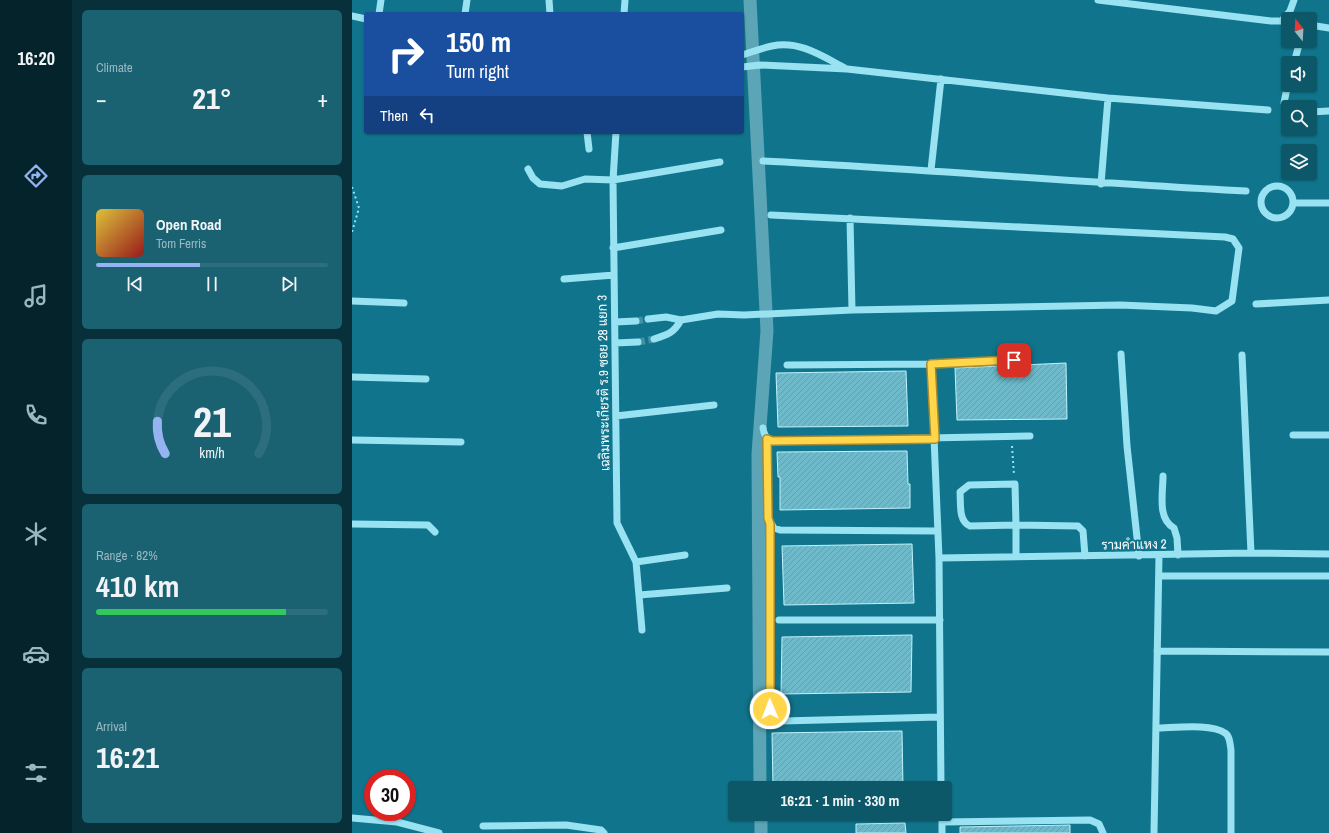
<!DOCTYPE html>
<meta charset="utf-8">
<style>
body{margin:0;font-family:"Archivo Narrow",Sarabun,sans-serif;background:#1a6171;color:#f1f3f6;height:100vh;display:flex;flex-direction:column;font-size:15px;white-space:nowrap}
*{box-sizing:border-box;margin:0}
p{font-size:13px;color:#9ab8c0}
.icon{flex:none;width:22px;height:22px;fill:none;stroke:currentColor;stroke-width:2;stroke-linecap:round;stroke-linejoin:round}
.map{position:relative;flex:1;overflow:hidden}
.drawer{display:flex;flex-direction:column;gap:10px;padding:10px;background:#07303a;width:280px}
.drawer>*{flex:none}
.hud{position:absolute;left:12px;top:12px;width:380px;height:122px;border-radius:4px;box-shadow:0 1px 3px #0004;background:#1a4fa0;color:#fff;overflow:hidden}
.needle{width:26px;rotate:342deg}
.buttons{position:absolute;left:929px;top:12px;display:grid;gap:8px}
.buttons a{display:grid;place-items:center;width:36px;height:36px;border-radius:4px;background:#0c5869;box-shadow:0 1px 3px #0004;font-size:20px}
.speed{position:absolute;left:12px;top:769px;display:flex;gap:8px;font-size:20px;font-weight:700;text-align:center}
.speed>*{display:grid;place-content:center;width:52px;height:52px;border-radius:50%;background:#0c5869;box-shadow:0 1px 3px #0004;line-height:1}
.speed .limit{border:6px solid #d22;background:#fff;color:#111}
.pin{position:absolute;display:grid;place-items:center;width:34px;height:34px;color:#fff;margin:-17px;border-radius:8px;box-shadow:0 2px 6px #0006}
.me{position:absolute;width:44px;margin:-22px;rotate:359deg;stroke-linejoin:round;filter:drop-shadow(0 0 3px #0008)}
.turn{display:flex;align-items:center;gap:14px;height:84px;padding:0 16px;font-size:18px}
.turn .icon{width:52px;height:52px;stroke-width:2.5}
.turn b{display:block;font-size:28px;line-height:34px}
.then{display:flex;align-items:center;height:38px;padding:0 16px;background:#0003;gap:8px;font-size:15px}
.big{font-size:30px;font-weight:800;line-height:1.1}
.drawer .card{flex:1;display:flex;flex-direction:column;justify-content:center;gap:6px;min-width:0;padding:0 14px;border-radius:6px;background:#1a6171}
.drawer .dial{align-items:center;gap:0}
.dial svg{height:104px;overflow:visible;fill:none;stroke:#2c6e7d;stroke-width:7;stroke-linecap:round;text-anchor:middle}
.dial text{fill:#f1f3f6;stroke:none}
.song{display:flex;align-items:center;gap:12px}
.cover{width:48px;height:48px;border-radius:6px;background:linear-gradient(135deg,hsl(50 70% 55%),hsl(0 70% 35%))}
.played{height:4px;border-radius:2px;background:linear-gradient(90deg,#95b2f1 45%,#2c6e7d 45%)}
.keys{display:flex;justify-content:space-around;direction:ltr}
.heat{display:flex;justify-content:space-between;align-items:center;font-size:22px;direction:ltr}
.charge{height:6px;border-radius:3px;background:linear-gradient(90deg,#34c759 82%,#2c6e7d 0)}
.trip{position:absolute;left:376px;top:781px;width:224px;height:40px;border-radius:4px;background:#0c5869;box-shadow:0 1px 3px #0004;font-weight:800;line-height:40px;text-align:center}
main{display:flex;flex:1;min-height:0}
.dock{display:flex;flex-direction:column;width:72px;justify-content:space-around;align-items:center;background:#05232a;color:#9ab8c0}
.dock .icon{width:28px;height:28px}
.dock .on{color:#95b2f1}
.dock b{font-size:18px;color:#f1f3f6}
.map>svg:first-child{display:block}
.lines{fill:none;stroke-linecap:round;stroke-linejoin:round}
.canal{stroke:#5ca5b6;stroke-width:13}
.building{fill:url(#building-hatch);stroke:#bff2fd}
.minor-tunnel{stroke:#4091a3;stroke-width:7;stroke-dasharray:7 3.5;stroke-linecap:butt}
.path{stroke:#98e2f2;stroke-width:2;stroke-dasharray:2 3;stroke-linecap:butt}
.minor{stroke:#98e2f2;stroke-width:7}
.route-casing{stroke:#a68a30;stroke-width:10}
.route{stroke:#ffd54a;stroke-width:7}
.labels{text-anchor:middle;stroke-width:4;stroke-linejoin:round;paint-order:stroke}
.street-label{font-size:13px;fill:#fff;stroke:#10758c}
</style>
<main>
<nav class="dock">
<b>16:20</b>
<svg class="icon on" aria-label="directions" viewBox="0 0 24 24"><path d="M12 3l9 9-9 9-9-9zM9 14v-3h6M13 9l2 2-2 2"/></svg>
<svg class="icon" aria-label="music" viewBox="0 0 24 24"><path d="M9 18V5l10-2v13"/><circle cx="6" cy="18" r="3"/><circle cx="16" cy="16" r="3"/></svg>
<svg class="icon" aria-label="phone" viewBox="0 0 24 24"><path d="M5 4h4l2 5-3 2q2 4 5 5l2-3 5 2v4C11 20 4 13 5 4z"/></svg>
<svg class="icon" aria-label="climate" viewBox="0 0 24 24"><path d="M12 3v18M4 7l16 10M4 17L20 7"/></svg>
<svg class="icon" aria-label="car" viewBox="0 0 24 24"><path d="M5 17H2v-5l4-1 3-4h7l3 4 3 1v5h-3M9 17h6M6 11h13"/><circle cx="7" cy="17" r="2"/><circle cx="17" cy="17" r="2"/></svg>
<svg class="icon" aria-label="filters" viewBox="0 0 24 24"><path d="M4 7h16M4 17h16"/><circle cx="9" cy="7" r="2"/><circle cx="15" cy="17" r="2"/></svg>
</nav>
<section class="drawer">
<div class="card"><p>Climate</p>
<div class="heat"><a>−</a><b class="big">21°</b><a>+</a></div>
</div>
<div class="card">
<div class="song"><i class="cover"></i><div><b>Open Road</b><p>Tom Ferris</p></div></div>
<div class="played"></div>
<div class="keys"><svg class="icon" aria-label="previous" viewBox="0 0 24 24"><path d="M18 5L8 12l10 7zM5 5v14"/></svg><svg class="icon" aria-label="pause" viewBox="0 0 24 24"><path d="M8 5v14M16 5v14"/></svg><svg class="icon" aria-label="next" viewBox="0 0 24 24"><path d="M6 5l10 7-10 7zM19 5v14"/></svg></div>
</div>
<div class="card dial"><svg viewBox="0 0 100 80">
<path d="M14 69A42 42 0 1 1 86 69"/>
<path d="M14 69A42 42 0 0 1 8 44" stroke="#95b2f1"/>
<text x="50" y="56" font-size="32" font-weight="700">21</text>
<text x="50" y="72" font-size="11">km/h</text>
</svg></div>
<div class="card"><p>Range · 82%</p><b class="big">410 km</b><div class="charge"></div></div>
<div class="card"><p>Arrival</p><b class="big">16:21</b></div>
</section>
<div class="map">
<svg width="977" height="833" viewBox="0 0 977 833">
<defs>
<pattern id="building-hatch" width="6" height="6" patternUnits="userSpaceOnUse"><rect width="6" height="6" fill="#6fbaca"/><path d="M-1 1l2-2M0 6l6-6M5 7l2-2" fill="none" stroke="#669eaa"/></pattern>
</defs>
<rect width="100%" height="100%" fill="#10758c"/>
<g class="lines">
<path class="canal" d="M398,0L415,331L406,454L408,788
M409,814V833"/>
</g>
<path class="building" d="M714,363L715,419L605,420L603,368Z
M554,371L556,426L426,427L424,373Z
M555,451L556,484H558V508L428,510V477H426L425,452Z
M560,544L562,603L432,605L430,546Z
M560,635L559,692L429,694L430,637Z
M550,731L551,788H421L420,733Z
M553,823L554,833H504V824Z
M718,825V833H608V827Z"/>
<g class="lines">
<path class="minor-tunnel" d="M284,321L296,319
M286,342L302,339"/>
<path class="path" d="M0,187L7,208L0,232
M660,446L662,475"/>
<path class="minor" d="M197,0L198,14
M746,0L919,21H936
M27,14L29,0
M113,14L115,0
M272,14L273,0
M0,16L14,19
M931,19L938,11L942,0
M958,25L977,28
M390,55C400,52 410,48 420,46C447,40 470,56 493,68
M942,63L948,41
M390,67L408,65L495,69L756,98L916,110
M936,83L932,103L936,108
M958,112L977,111
M235,132L237,149
M264,132L261,180L265,523L284,562L290,630
M411,161C572,169 733,183 894,191
M176,169L181,178L188,184L210,186L233,179L261,180L368,162
M579,170L589,79
M749,184L756,98
M909 202a16 16 0 1 1 32 0a16 16 0 1 1-32 0Z
M941,203H977
M498,218L500,310
M261,248L369,230
M212,279L262,275
M0,301L52,303
M904,304L977,300
M296,319L314,317L329,320L366,314L392,315L500,310L768,305L840,308L864,311L880,301L887,248L881,239L873,237L419,215
M263,322L284,321
M302,339C315,335 322,333 329,320
M263,343L286,342
M769,354L775,446L787,556
M890,355L899,553
M579,364L662,360
M435,365L579,364L587,558L589,788
M0,377L74,379
M264,416L362,405
M411,428C412,435 414,438 420,441L678,436
M941,435H977
M415,439L416,518L422,528L428,530L585,531
M0,440L109,442
M811,476C811,493 805,519 822,528L825,538L826,555
M663,484L664,525L618,526C606,521 609,503 608,492L617,485Z
M0,524L76,525L83,532
M418,524V695C418,706 417,717 430,721L587,717
M664,557V525L726,526L731,531L733,556
M587,558L899,553L977,554
M284,562L333,555
M807,576H977
M287,595L375,588
M427,620H588
M805,651L977,652
M804,728C820,728 860,723 873,733C878,736 878,744 879,750V833
M590,814V833
M0,818L45,822L87,833
M590,822L738,820L747,824L751,833
M131,826L214,825L249,830L252,833
M802,833L807,556"/>
</g>
<g class="lines">
<defs>
<path id="route" d="M418,709V524L416,518L415,439L420,441L583,439L579,364L662,360"/>
</defs>
<use href="#route" class="route-casing"/>
<use href="#route" class="route"/>
</g>
<g class="labels">
<g class="street-label">
<text transform="translate(251 383) rotate(-91)" y="5">เฉลิมพระเกียรติ ร.9 ซอย 28 แยก 3</text>
<text transform="translate(782 544) rotate(-1)" y="5">รามคำแหง 2</text>
</g>
</g>
</svg>
<div class="buttons">
<a><svg class="needle" viewBox="-14 -14 28 28"><path d="M0-13l5 13h-10z" fill="#e53935"/><path d="M0 13l5-13h-10z" fill="#9ab8c0"/></svg></a>
<a><svg class="icon" aria-label="sound" viewBox="0 0 24 24"><path d="M4 9h4l5-4v14l-5-4H4zM17 9q2 3 0 6"/></svg></a>
<a><svg class="icon" aria-label="search" viewBox="0 0 24 24"><circle cx="10" cy="10" r="6"/><path d="M15 15l6 6"/></svg></a>
<a><svg class="icon" aria-label="layers" viewBox="0 0 24 24"><path d="M12 4l9 5-9 5-9-5zM3 14l9 5 9-5"/></svg></a>
</div>
<div class="speed"><div class="limit">30</div></div>
<div class="pin" style="left:662px;top:360px;background:#d93025"><svg class="icon" aria-label="arrive" viewBox="0 0 24 24"><path d="M6 21V4h12l-3 4 3 4H6"/></svg></div>
<svg class="me" style="left:418px;top:709px" viewBox="-20 -20 40 40"><circle r="17" fill="#ffd54a" stroke="#fff" stroke-width="3"/><path d="M0-11L8 9 0 5-8 9z" fill="#fff"/></svg>
<div class="trip">16:21 · 1 min · 330 m</div>
<div class="hud">
<div class="turn"><svg class="icon" aria-label="right" viewBox="0 0 24 24"><path d="M7 20v-9h11M14 6l5 5-5 5"/></svg><div><b>150 m</b>Turn right</div></div>
<div class="then">Then<svg class="icon" aria-label="left" viewBox="0 0 24 24"><path d="M17 20v-9H6M10 6l-5 5 5 5"/></svg></div>
</div>
</div>
</main>
